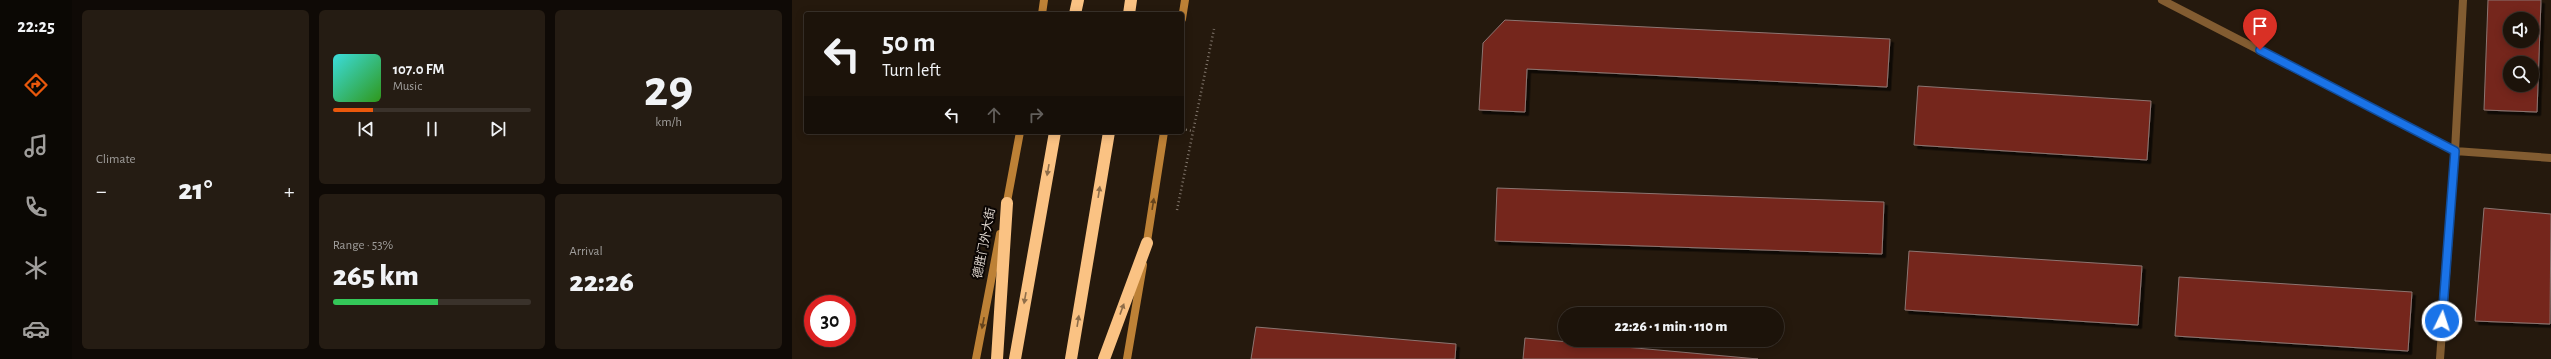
<!DOCTYPE html>
<meta charset="utf-8">
<style>
body{margin:0;font-family:"Alegreya Sans","Noto Sans SC",sans-serif;background:#251c13;color:#f1f3f6;height:100vh;display:flex;flex-direction:column;font-size:15px;white-space:nowrap}
*{box-sizing:border-box;margin:0}
p{font-size:13px;color:#a09e9c}
.icon{flex:none;width:22px;height:22px;fill:none;stroke:currentColor;stroke-width:2;stroke-linecap:round;stroke-linejoin:round}
.map{position:relative;flex:1;overflow:hidden}
.details{display:flex;flex-direction:column;gap:10px;padding:10px;background:#0f0a06;width:720px}
.details>*{flex:none}
.guide{position:absolute;left:12px;top:12px;width:380px;height:122px;border-radius:4px;box-shadow:0 2px 10px #0003,0 0 0 1px #3a322b;background:#1c130a;color:#f1f3f6;overflow:hidden}
.controls{position:absolute;left:1711px;top:12px;display:grid;gap:8px}
.controls a{display:grid;place-items:center;width:36px;height:36px;border-radius:50%;background:#1c130a;box-shadow:0 2px 10px #0003,0 0 0 1px #3a322b;font-size:20px}
.speed{position:absolute;left:12px;top:295px;display:flex;gap:8px;font-size:20px;font-weight:700;text-align:center}
.speed>*{display:grid;place-content:center;width:52px;height:52px;border-radius:50%;background:#1c130a;box-shadow:0 2px 10px #0003,0 0 0 1px #3a322b;line-height:1}
.speed .limit{border:6px solid #d22;background:#fff;color:#111}
.pin{position:absolute;display:grid;place-items:center;width:34px;height:34px;color:#fff;margin:-41px -17px;border-radius:50% 50% 50% 0;rotate:-45deg;box-shadow:0 0 4px #0007}
.pin .icon{rotate:45deg}
.me{position:absolute;width:44px;margin:-22px;rotate:4deg;stroke-linejoin:round;filter:drop-shadow(0 0 3px #0008)}
.turn{display:flex;align-items:center;gap:14px;height:84px;padding:0 12px;font-size:18px}
.turn .icon{width:52px;height:52px;stroke-width:2.5}
.turn b{display:block;font-size:28px;line-height:34px}
.lanes{display:flex;align-items:center;height:38px;padding:0 12px;background:#0003;justify-content:center;gap:20px;direction:ltr}
.lanes .off{opacity:.35}
.big{font-size:30px;font-weight:800;line-height:1.1}
.details .tile{flex:1;display:flex;flex-direction:column;justify-content:center;gap:6px;min-width:0;padding:0 14px;border-radius:6px;background:#251c13}
.details .dial{align-items:center;gap:0}
.dial b{font-size:52px;line-height:1}
.song{display:flex;align-items:center;gap:12px}
.cover{width:48px;height:48px;border-radius:6px;background:linear-gradient(135deg,hsl(180 70% 55%),hsl(110 70% 35%))}
.played{height:4px;border-radius:2px;background:linear-gradient(90deg,#ea580c 20%,#3a322b 20%)}
.keys{display:flex;justify-content:space-around;direction:ltr}
.heat{display:flex;justify-content:space-between;align-items:center;font-size:22px;direction:ltr}
.charge{height:6px;border-radius:3px;background:linear-gradient(90deg,#34c759 53%,#3a322b 0)}
.details .tiles{flex:1;display:grid;gap:10px;grid-template-columns:repeat(3,1fr)}
.tile:first-child{grid-row:span 2}
.trip{position:absolute;left:766px;top:307px;width:226px;height:40px;border-radius:20px;background:#1c130a;box-shadow:0 2px 10px #0003,0 0 0 1px #3a322b;font-weight:800;line-height:40px;text-align:center}
main{display:flex;flex:1;min-height:0}
.tabs{display:flex;flex-direction:column;width:72px;justify-content:space-around;align-items:center;background:#0b0804;color:#a09e9c}
.tabs .icon{width:28px;height:28px}
.tabs .active{color:#ea580c}
.tabs b{font-size:18px;color:#f1f3f6}
.map>svg:first-child{display:block}
.building{fill:#74271d;stroke:#8c7571;fill-rule:evenodd;filter:url(#shadow)}
.lines{fill:none;stroke-linecap:round;stroke-linejoin:round}
.path{stroke:#82776d;stroke-width:2.5;stroke-dasharray:1 3;stroke-linecap:butt}
.street{stroke:#825c31;stroke-width:8}
.secondary{stroke:#bd8136;stroke-width:8}
.highway{stroke:#fac283;stroke-width:12}
.oneway{fill:#8e6d49}
.oneway2{fill:#64431c}
.route-casing{stroke:#114b97;stroke-width:10}
.route{stroke:#1a73e8;stroke-width:7}
.labels{text-anchor:middle;stroke-width:4;stroke-linejoin:round;paint-order:stroke}
.street-label{font-size:12px;fill:#dcd3cb;stroke:#0a0503}
</style>
<main>
<nav class="tabs">
<b>22:25</b>
<svg class="icon active" aria-label="directions" viewBox="0 0 24 24"><path d="M12 3l9 9-9 9-9-9zM9 14v-3h6M13 9l2 2-2 2"/></svg>
<svg class="icon" aria-label="music" viewBox="0 0 24 24"><path d="M9 18V5l10-2v13"/><circle cx="6" cy="18" r="3"/><circle cx="16" cy="16" r="3"/></svg>
<svg class="icon" aria-label="phone" viewBox="0 0 24 24"><path d="M5 4h4l2 5-3 2q2 4 5 5l2-3 5 2v4C11 20 4 13 5 4z"/></svg>
<svg class="icon" aria-label="climate" viewBox="0 0 24 24"><path d="M12 3v18M4 7l16 10M4 17L20 7"/></svg>
<svg class="icon" aria-label="car" viewBox="0 0 24 24"><path d="M5 17H2v-5l4-1 3-4h7l3 4 3 1v5h-3M9 17h6M6 11h13"/><circle cx="7" cy="17" r="2"/><circle cx="17" cy="17" r="2"/></svg>
</nav>
<section class="details">
<div class="tiles">
<div class="tile"><p>Climate</p>
<div class="heat"><a>−</a><b class="big">21°</b><a>+</a></div>
</div>
<div class="tile">
<div class="song"><i class="cover"></i><div><b>107.0 FM</b><p>Music</p></div></div>
<div class="played"></div>
<div class="keys"><svg class="icon" aria-label="previous" viewBox="0 0 24 24"><path d="M18 5L8 12l10 7zM5 5v14"/></svg><svg class="icon" aria-label="pause" viewBox="0 0 24 24"><path d="M8 5v14M16 5v14"/></svg><svg class="icon" aria-label="next" viewBox="0 0 24 24"><path d="M6 5l10 7-10 7zM19 5v14"/></svg></div>
</div>
<div class="tile dial"><b>29</b><p>km/h</p></div>
<div class="tile"><p>Range · 53%</p><b class="big">265 km</b><div class="charge"></div></div>
<div class="tile"><p>Arrival</p><b class="big">22:26</b></div>
</div>
</section>
<div class="map">
<svg width="1759" height="359" viewBox="0 0 1759 359">
<defs>
<filter id="shadow"><feDropShadow dx="3.5" dy="3.5" stdDeviation="0" flood-color="#0009"/></filter>
</defs>
<rect width="100%" height="100%" fill="#25190d"/>
<path class="building" d="M1696,0H1749L1745,112L1692,110ZM1718,19H1740V41H1718ZM1718,63H1740V85H1718Z
M713,20L1098,39L1095,87L735,69L733,112L687,110L691,43Z
M1126,86L1359,101L1355,160L1122,145Z
M705,188L1092,202L1090,254L703,241Z
M1692,208L1759,214L1758,324L1683,321Z
M1117,251L1350,266L1346,325L1113,310Z
M1387,277L1620,292L1616,351L1383,336Z
M464,327L664,344L663,359H459Z
M733,338L966,359H731Z"/>
<g class="lines">
<path class="path" d="M390,129L401,131
M385,210L422,29"/>
<path class="street" d="M1370,0L1663,151L1648,359
M1671,0L1663,151L1759,158"/>
<path class="secondary" d="M250,14L252,0
M390,19L393,0
M214,207L228,132
M354,248L372,132
M184,359L208,234
M335,359L351,265"/>
<path class="highway" d="M283,14L286,0
M337,14L339,0
M205,359L215,203
M223,359L263,132
M279,359L317,132
M312,359L355,243"/>
</g>
<defs><path id="oneway-solid" d="M-6-.8H1V-3.2L6.5 0L1 3.2V.8H-6Z"/></defs>
<g class="oneway">
<use href="#oneway-solid" transform="translate(256 170) rotate(100)"/>
<use href="#oneway-solid" transform="translate(307 192) rotate(-81)"/>
<use href="#oneway-solid" transform="translate(233 298) rotate(100)"/>
<use href="#oneway-solid" transform="translate(330 309) rotate(-70)"/>
<use href="#oneway-solid" transform="translate(286 321) rotate(-81)"/>
</g>
<g class="oneway2">
<use href="#oneway-solid" transform="translate(361 204) rotate(-81)"/>
<use href="#oneway-solid" transform="translate(191 323) rotate(101)"/>
</g>
<g class="lines">
<defs>
<path id="route" d="M1468,50L1663,151L1650,321"/>
</defs>
<use href="#route" class="route-casing"/>
<use href="#route" class="route"/>
</g>
<g class="labels">
<g class="street-label">
<text transform="translate(192 243) rotate(-79)" y="4">德胜门外大街</text>
</g>
</g>
</svg>
<div class="controls">
<a><svg class="icon" aria-label="sound" viewBox="0 0 24 24"><path d="M4 9h4l5-4v14l-5-4H4zM17 9q2 3 0 6"/></svg></a>
<a><svg class="icon" aria-label="search" viewBox="0 0 24 24"><circle cx="10" cy="10" r="6"/><path d="M15 15l6 6"/></svg></a>
</div>
<div class="speed"><div class="limit">30</div></div>
<div class="pin" style="left:1468px;top:50px;background:#d93025"><svg class="icon" aria-label="arrive" viewBox="0 0 24 24"><path d="M6 21V4h12l-3 4 3 4H6"/></svg></div>
<svg class="me" style="left:1650px;top:321px" viewBox="-20 -20 40 40"><circle r="17" fill="#1a73e8" stroke="#fff" stroke-width="3"/><path d="M0-11L8 9 0 5-8 9z" fill="#fff"/></svg>
<div class="trip">22:26 · 1 min · 110 m</div>
<div class="guide">
<div class="turn"><svg class="icon" aria-label="left" viewBox="0 0 24 24"><path d="M17 20v-9H6M10 6l-5 5 5 5"/></svg><div><b>50 m</b>Turn left</div></div>
<div class="lanes"><svg class="icon" aria-label="left" viewBox="0 0 24 24"><path d="M17 20v-9H6M10 6l-5 5 5 5"/></svg><svg class="icon off" aria-label="ahead" viewBox="0 0 24 24"><path d="M12 20V5M6 11l6-6 6 6"/></svg><svg class="icon off" aria-label="right" viewBox="0 0 24 24"><path d="M7 20v-9h11M14 6l5 5-5 5"/></svg></div>
</div>
</div>
</main>
